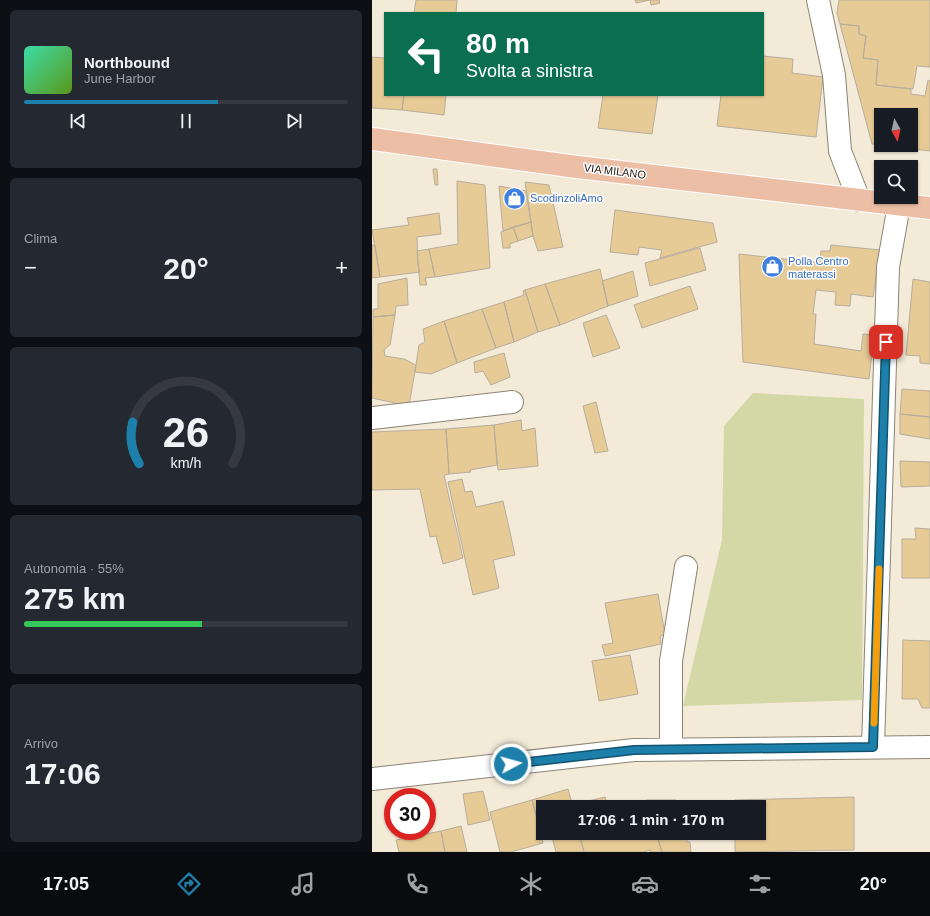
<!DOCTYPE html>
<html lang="it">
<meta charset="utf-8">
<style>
body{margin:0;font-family:Arial,sans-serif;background:#242831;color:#f1f3f6;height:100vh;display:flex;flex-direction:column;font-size:15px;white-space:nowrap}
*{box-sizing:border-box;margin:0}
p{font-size:13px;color:#9ea1a6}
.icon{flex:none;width:22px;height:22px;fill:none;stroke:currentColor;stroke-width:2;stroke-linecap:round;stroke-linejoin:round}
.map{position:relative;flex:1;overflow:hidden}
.drawer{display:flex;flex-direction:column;gap:10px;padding:10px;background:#0d0f14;width:372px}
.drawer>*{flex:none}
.banner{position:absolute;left:12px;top:12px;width:380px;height:84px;border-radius:0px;box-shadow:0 1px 3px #0004;background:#0b6e4f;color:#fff;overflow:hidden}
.needle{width:26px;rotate:172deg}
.fabs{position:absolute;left:502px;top:108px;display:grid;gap:8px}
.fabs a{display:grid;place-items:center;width:44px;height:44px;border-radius:0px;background:#171b24;box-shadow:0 1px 3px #0004;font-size:20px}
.speed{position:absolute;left:12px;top:788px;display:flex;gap:8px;font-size:20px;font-weight:700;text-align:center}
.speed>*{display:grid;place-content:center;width:52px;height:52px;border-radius:50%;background:#171b24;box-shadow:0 1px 3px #0004;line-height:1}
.speed .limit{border:6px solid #d22;background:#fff;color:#111}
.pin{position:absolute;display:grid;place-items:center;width:34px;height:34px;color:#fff;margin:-17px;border-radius:8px;box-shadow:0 2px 6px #0006}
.me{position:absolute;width:44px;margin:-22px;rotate:84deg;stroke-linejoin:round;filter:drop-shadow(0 0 3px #0008)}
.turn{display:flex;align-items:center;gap:14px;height:84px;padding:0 16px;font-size:18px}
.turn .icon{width:52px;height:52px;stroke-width:2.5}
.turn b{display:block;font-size:28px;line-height:34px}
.big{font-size:30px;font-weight:700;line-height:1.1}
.drawer .card{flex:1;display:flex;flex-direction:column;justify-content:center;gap:6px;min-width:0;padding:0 14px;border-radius:6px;background:#242831}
.drawer .dial{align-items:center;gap:0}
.dial svg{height:104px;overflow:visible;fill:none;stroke:#363941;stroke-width:7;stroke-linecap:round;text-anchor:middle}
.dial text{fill:#f1f3f6;stroke:none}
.song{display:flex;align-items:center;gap:12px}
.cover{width:48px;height:48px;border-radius:6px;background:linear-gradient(135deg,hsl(160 70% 55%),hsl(90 70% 35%))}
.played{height:4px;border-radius:2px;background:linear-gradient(90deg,#1d80ab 60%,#363941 60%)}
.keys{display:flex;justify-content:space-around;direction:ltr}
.heat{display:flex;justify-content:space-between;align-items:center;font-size:22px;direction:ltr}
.charge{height:6px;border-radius:3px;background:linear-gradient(90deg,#34c759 55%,#363941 0)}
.trip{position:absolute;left:164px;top:800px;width:230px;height:40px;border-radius:0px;background:#171b24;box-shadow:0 1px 3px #0004;font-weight:700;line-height:40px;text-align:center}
.tab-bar{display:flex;height:64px;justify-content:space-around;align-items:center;background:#090b0e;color:#9ea1a6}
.tab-bar .icon{width:28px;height:28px}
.tab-bar .on{color:#1d80ab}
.tab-bar b{font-size:18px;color:#f1f3f6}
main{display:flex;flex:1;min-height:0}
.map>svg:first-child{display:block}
.green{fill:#d4d7a6}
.building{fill:#e7cb97;stroke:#b6ad9c}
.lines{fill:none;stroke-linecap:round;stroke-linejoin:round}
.minor-casing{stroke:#8c8473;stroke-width:24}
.major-casing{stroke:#fff;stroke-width:24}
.minor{stroke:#fff;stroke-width:22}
.major{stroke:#ecbea6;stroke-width:22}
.route-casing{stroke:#13536f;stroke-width:10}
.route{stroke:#1d80ab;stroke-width:7}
.slow{stroke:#f59e0b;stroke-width:7}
.labels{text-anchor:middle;stroke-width:3;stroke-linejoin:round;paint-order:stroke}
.street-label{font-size:11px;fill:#1d1a14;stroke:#fff}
.shop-label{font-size:11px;fill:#366cbe;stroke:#fff;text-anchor:start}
</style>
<main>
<section class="drawer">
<div class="card">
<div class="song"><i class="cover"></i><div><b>Northbound</b><p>June Harbor</p></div></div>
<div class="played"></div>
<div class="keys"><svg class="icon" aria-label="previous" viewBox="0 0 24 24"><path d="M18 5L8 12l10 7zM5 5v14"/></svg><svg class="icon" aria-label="pause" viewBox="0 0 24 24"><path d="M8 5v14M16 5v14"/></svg><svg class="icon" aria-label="next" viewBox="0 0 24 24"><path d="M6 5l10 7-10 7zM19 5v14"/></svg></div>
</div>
<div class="card"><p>Clima</p>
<div class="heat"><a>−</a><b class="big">20°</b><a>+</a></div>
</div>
<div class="card dial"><svg viewBox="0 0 100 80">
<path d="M14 69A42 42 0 1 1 86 69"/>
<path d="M14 69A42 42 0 0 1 9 37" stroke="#1d80ab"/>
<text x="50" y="56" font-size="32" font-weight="700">26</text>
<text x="50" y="72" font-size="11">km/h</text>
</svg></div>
<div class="card"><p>Autonomia · 55%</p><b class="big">275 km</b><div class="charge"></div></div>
<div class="card"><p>Arrivo</p><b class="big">17:06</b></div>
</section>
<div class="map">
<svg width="558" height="852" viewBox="0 0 558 852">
<rect width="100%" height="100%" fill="#f4ead8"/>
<path class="green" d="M381,393L492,399L490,700L311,706L350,540L352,426Z"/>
<path class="building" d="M44,0H85L84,13H42Z
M263,0H287L288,3L279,5L278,0L264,3Z
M467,0H558V67L545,66L541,89L504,85L506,60L491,58L494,36L487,34V26L468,24L465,13Z
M468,24L487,26V34L494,36L491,58L506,60L504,85L539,89V94L553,96L556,80L558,81V151L510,145H539V115H509V145L500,144Z
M391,56L421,59L420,73L451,77L444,137L345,126L349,95H391Z
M0,57L13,58V95H32L30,110L0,108Z
M32,95H74L72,115L30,110Z
M231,95H286L280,134L226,128Z
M61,169H65L66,185H63Z
M85,181L113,185L118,268L63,277L57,249L86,244Z
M153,182L177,185L191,247L166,251L161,236Z
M127,186L154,191L159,222L131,231Z
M243,210L341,223L345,242L288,258L290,250L267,247L266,255L238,252Z
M67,213L69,234L45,237L46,264L48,272L8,277L0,230L37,225L35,218Z
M159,222L161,236L146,241L141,227Z
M141,227L146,241L138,244V248H131L129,232Z
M0,245H3L8,277L0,278Z
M459,245L508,250L501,297L479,294L478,306L463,305L464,292L444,290L441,314H444L442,344L489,351L491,334L502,335L497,379L371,362L367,254L448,263L449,251H458Z
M328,248L334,270L278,286L273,263Z
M57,249L63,277L53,278L55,285H48L45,251Z
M228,269L236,306L188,325L173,284Z
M261,271L266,296L236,306L230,281Z
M35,278L36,305L24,306L23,315L1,317V309H6V284Z
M541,279L558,282V364L548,363V356L534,355Z
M173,284L188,325L166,332L153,290Z
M318,286L326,309L270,328L262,305Z
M153,290L166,332L142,342L132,302L152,295L151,291Z
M132,302L142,342L124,348L110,309Z
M110,309L124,348L85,363L72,321Z
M23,315L18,345L12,350L13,356L32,359L44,365L37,406L0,398L1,317Z
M234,315L248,348L221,357L211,323Z
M72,321L85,363L59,374L43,372L47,345L53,342L51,329Z
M132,353L138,377L119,385L111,371L103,373L102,362Z
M530,389L558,391V417L528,414Z
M224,402L236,451L223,453L211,406Z
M528,414L558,417V439L528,434Z
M149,420L150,431L163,428L166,466L126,470L122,425Z
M122,425L125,465L98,470L99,472L77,474L74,429Z
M74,429L77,474L72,475L91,558L71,564L64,536L58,537L48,489L0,490V432Z
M528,461L558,462V486L529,487Z
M90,479L93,492L100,491L104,507L131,501L143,555L121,560L127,588L101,595L76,482Z
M543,528L558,529V578H530V539H544Z
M286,594L293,635L288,636L289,644L233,656L230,645L241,643L233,603Z
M531,640L558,641V708H550L546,699H530Z
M258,655L266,694L227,701L220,661Z
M196,789L201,807H171V829L168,830L160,800Z
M111,791L118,820L96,825L91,794Z
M233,797L236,807H201L200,805Z
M482,797V850L363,852V833H387V807H363V800Z
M160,800L171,843L139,852H128L118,812Z
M274,800H304L305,807H276Z
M89,826L95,852H73L69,831Z
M69,831L73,852H27L24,840Z
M179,833H207L212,852H184Z
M207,833H284L290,852H278V850L272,852H212Z
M284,833H314L315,842H318L319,852H290Z"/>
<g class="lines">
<defs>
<path id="minor" d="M446,0L462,75L468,151L487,200
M0,418L140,402
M501,747L516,267L527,205
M299,749V661L314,567
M0,779L262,750L558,747"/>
<path id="major" d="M0,139L205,167L558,208"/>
</defs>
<use href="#minor" class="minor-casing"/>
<use href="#major" class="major-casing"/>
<use href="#minor" class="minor"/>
<use href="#major" class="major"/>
</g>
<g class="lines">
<defs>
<path id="route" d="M139,764L262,750L501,747L514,342"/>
</defs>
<use href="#route" class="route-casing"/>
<use href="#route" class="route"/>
<path class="slow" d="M502,723L507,569"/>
</g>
<defs>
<symbol id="shop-disc" viewBox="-11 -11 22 22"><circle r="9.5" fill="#3f7fe0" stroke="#fff"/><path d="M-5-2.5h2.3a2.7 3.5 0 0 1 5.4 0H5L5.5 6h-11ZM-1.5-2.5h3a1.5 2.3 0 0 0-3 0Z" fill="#fff"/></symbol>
</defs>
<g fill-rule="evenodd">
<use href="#shop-disc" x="130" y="186" width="25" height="25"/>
<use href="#shop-disc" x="388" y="254" width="25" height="25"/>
</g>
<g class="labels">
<g class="street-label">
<text transform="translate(243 171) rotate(7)" y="4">VIA MILANO</text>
</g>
<g class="shop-label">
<text x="158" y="202">ScodinzoliAmo</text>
<text x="416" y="265">Polla Centro<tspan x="416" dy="13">materassi</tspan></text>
</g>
</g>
</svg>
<div class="fabs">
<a><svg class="needle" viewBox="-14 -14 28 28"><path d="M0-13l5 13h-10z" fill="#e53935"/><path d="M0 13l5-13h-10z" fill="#9ea1a6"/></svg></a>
<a><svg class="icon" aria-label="search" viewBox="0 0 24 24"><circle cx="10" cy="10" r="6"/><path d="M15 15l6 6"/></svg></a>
</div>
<div class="speed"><div class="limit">30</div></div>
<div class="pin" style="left:514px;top:342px;background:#d93025"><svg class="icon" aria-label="arrive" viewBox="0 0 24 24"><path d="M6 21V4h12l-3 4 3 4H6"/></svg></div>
<svg class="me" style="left:139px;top:764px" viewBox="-20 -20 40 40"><circle r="17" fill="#1d80ab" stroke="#fff" stroke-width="3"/><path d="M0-11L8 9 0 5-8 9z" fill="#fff"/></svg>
<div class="trip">17:06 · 1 min · 170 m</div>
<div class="banner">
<div class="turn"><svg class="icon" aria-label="left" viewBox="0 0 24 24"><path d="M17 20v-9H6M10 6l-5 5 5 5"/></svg><div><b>80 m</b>Svolta a sinistra</div></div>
</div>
</div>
</main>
<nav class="tab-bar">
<b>17:05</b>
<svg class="icon on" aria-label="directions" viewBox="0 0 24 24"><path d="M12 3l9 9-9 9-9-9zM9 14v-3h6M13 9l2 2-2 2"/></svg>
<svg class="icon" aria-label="music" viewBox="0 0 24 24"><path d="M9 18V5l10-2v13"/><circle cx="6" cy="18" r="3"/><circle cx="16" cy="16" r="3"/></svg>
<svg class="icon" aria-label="phone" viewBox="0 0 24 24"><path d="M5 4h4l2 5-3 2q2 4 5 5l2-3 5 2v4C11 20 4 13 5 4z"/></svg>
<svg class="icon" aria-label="climate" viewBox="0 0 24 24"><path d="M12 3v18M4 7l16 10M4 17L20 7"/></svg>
<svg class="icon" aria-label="car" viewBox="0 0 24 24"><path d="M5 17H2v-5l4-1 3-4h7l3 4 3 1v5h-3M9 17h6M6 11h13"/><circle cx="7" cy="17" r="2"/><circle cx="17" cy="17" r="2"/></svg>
<svg class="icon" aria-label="filters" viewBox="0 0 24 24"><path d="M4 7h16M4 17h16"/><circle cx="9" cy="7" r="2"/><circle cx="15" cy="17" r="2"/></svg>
<b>20°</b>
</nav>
